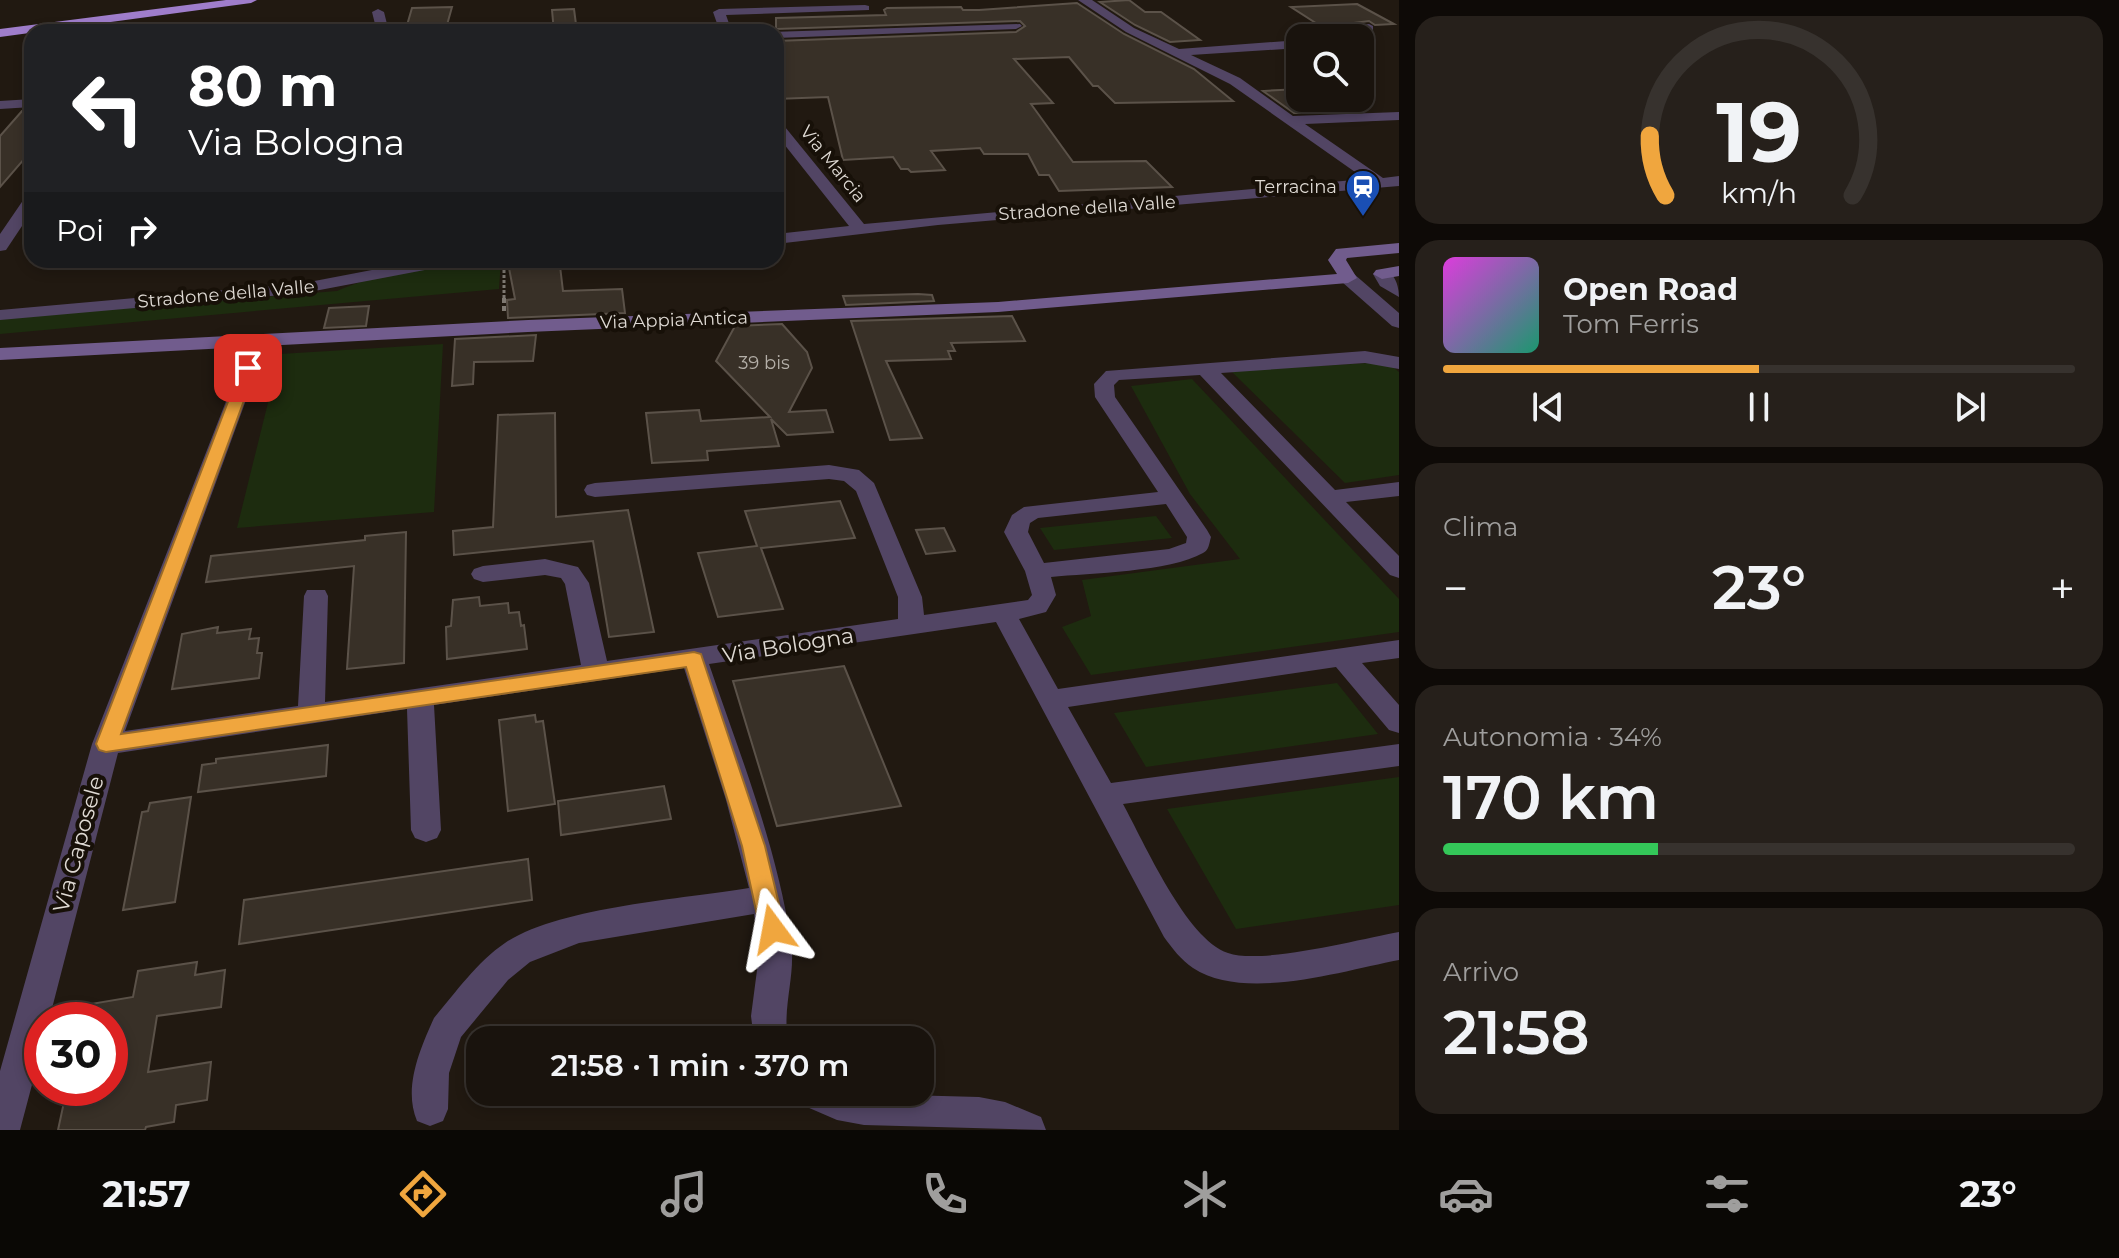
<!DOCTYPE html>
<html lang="it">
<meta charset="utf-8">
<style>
body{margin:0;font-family:Montserrat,sans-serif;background:#26201b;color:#f1f3f6;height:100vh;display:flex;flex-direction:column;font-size:30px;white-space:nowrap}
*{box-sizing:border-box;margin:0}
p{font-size:26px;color:#9f9e9d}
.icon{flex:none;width:44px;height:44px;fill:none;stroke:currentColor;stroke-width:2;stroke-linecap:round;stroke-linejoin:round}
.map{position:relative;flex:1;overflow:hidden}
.drawer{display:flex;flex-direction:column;gap:16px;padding:16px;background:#0e0a07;width:720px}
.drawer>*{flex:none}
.banner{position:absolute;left:24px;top:24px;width:760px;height:244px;border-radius:24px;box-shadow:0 4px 12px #0003,0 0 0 2px #37322e;background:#202124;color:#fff;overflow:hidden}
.controls{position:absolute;left:1286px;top:24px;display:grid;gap:16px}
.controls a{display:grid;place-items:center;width:88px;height:88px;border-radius:16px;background:#19130d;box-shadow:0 4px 12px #0003,0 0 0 2px #37322e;font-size:40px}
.speed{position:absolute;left:24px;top:1002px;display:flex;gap:16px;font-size:40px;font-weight:700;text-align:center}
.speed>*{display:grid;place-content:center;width:104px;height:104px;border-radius:50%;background:#19130d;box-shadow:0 4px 12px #0003,0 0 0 2px #37322e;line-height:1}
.speed .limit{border:12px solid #d22;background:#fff;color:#111}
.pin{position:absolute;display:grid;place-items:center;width:68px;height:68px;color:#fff;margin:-34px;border-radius:16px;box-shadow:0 4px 12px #0006}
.me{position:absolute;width:88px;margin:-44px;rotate:347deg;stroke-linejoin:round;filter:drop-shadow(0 0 6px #0008)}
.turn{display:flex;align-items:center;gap:28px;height:168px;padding:0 32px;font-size:36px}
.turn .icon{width:104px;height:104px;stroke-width:2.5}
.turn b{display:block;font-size:56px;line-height:68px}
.then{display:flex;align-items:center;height:76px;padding:0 32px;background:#0003;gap:16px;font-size:30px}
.big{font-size:60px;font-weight:600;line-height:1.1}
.drawer .widget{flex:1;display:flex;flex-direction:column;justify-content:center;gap:12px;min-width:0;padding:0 28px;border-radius:24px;background:#26201b}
.drawer .dial{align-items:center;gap:0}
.dial svg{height:208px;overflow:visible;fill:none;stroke:#37322e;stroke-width:7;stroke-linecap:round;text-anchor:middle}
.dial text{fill:#f1f3f6;stroke:none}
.song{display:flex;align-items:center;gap:24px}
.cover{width:96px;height:96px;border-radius:12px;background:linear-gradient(135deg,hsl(300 70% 55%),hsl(160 70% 35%))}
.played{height:8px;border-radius:4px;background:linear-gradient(90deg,#f0a63e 50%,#37322e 50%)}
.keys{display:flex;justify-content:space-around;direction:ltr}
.heat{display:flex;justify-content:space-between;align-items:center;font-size:44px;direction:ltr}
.charge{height:12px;border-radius:6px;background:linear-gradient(90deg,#34c759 34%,#37322e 0)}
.trip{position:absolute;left:466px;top:1026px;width:468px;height:80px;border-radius:24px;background:#19130d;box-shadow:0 4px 12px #0003,0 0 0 2px #37322e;font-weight:600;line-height:80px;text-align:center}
.dock{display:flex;height:128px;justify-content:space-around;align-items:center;background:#0a0805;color:#9f9e9d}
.dock .icon{width:56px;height:56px}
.dock .active{color:#f0a63e}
.dock b{font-size:36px;color:#f1f3f6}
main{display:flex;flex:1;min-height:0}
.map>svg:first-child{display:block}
.green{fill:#1d2c0f}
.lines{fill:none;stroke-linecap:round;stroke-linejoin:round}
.stream{stroke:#000e18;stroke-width:4}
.building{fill:#383027;stroke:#5b5249;stroke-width:2}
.path-far1{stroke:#7f7972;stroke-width:3;stroke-dasharray:3 2;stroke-linecap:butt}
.path{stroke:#7f7972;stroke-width:4;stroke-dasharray:5 3;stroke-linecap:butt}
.street{fill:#524564;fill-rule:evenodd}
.secondary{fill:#715c8d;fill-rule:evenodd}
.highway{fill:#9f7dcb;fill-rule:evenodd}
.route{fill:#f0a63e;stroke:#9c6c28;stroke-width:2}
.labels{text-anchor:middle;stroke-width:8;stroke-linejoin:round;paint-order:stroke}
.far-street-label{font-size:18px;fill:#ded9d3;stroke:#171008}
.far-poi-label{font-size:18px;fill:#ded9d3;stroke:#171008;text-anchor:end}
.number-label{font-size:18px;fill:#b4afa8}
.street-label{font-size:22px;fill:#ded9d3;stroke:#171008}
</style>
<main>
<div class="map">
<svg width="1399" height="1130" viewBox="0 0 1399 1130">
<rect width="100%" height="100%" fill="#211911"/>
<path class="green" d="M482,260H501L499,289L0,334V318L337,291C380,272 435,265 482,260Z
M443,344L434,512L237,528L280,354Z
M1387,362L1399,372V475L1345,483L1231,371Z
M1192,379L1399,599V632L1091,675L1062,627L1091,616L1082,580L1240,559L1190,494L1131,386Z
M1156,516L1172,538L1054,550L1040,528Z
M1337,683L1378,734L1146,767L1114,713Z
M1399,777V905L1236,929L1167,809Z"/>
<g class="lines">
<path class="stream" d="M482,32L486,25"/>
</g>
<path class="building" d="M1129,0L1145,12H1161L1200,40L1170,42L1135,25L1100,2Z
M1077,3L1124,34L1194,69L1233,101L1115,103L1098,86H1093L1069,57L1014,59L1053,103L1031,104L1073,162L1146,161L1172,187L1059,191L1049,175H1039L1028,154H984L980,148L931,151L945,170L911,172L908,169H901L893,157L843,160L828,97L776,99V41L1016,32L1025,26L1020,21L776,29V18L886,15L884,10L887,8L961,7L963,10H979Z
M1357,4L1394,24L1375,25L1369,21L1322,27L1291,7Z
M452,7L445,32H405L412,8Z
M574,9L577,32H554L552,10Z
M1300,89V113H1294L1263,91Z
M32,110V150L0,187V136L22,111Z
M537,261L539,268L560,266L563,291L622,289L625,313L508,318L507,300L515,299L508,263Z
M918,294L932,295L934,301L846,305L843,296Z
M369,306L366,326L324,328L329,308Z
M1012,316L1025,341L951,343L955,351H948L951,359L886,361L922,438L890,440L851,321Z
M782,324L807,352L812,368L789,412L826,410L833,432L787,435L771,419L779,446L707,451L708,460L652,463L646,413L699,410L701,421L770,417L716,361L735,326Z
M536,335L533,361L474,362L473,384L452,386L455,339Z
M555,413L556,517L628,510L654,632L609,637L593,541L454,555L453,531L493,527L498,415Z
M840,501L855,538L761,548L783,609L718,617L698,553L757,546L745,511Z
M944,528L955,551L926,554L916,530Z
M406,532L404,663L347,669L354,566L206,582L211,556L365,540V536Z
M479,597L480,606L508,603L509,613L519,612L521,626L524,625L527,649L447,659L446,627L451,626L453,600Z
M218,627L217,633L251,629L249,639L259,638L257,653H262L259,678L172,689L182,634Z
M844,666L901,806L777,826L733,681Z
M535,715L536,722L543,721L555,804L508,811L499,720Z
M328,745L326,776L198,792L202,765L216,763V759Z
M664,786L671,819L561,835L558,801Z
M191,797L175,902L123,910L142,812L148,811L150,803Z
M528,859L532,900L239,944L244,900Z
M197,962L195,975L225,970L221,1007L157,1016L148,1072L211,1062L207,1100L176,1105L174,1122L146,1127L145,1130H58L67,1088H110V1020H68L67,1008L133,997L138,971Z"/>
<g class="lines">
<path class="path-far1" d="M504,260V300"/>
<path class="path" d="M504,298V311"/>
<path class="street" d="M1078,0H1092L1134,28L1179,49L1300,40V48L1191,55L1240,78L1293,116L1399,112V120L1305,124L1383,178L1399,176V186L938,225L776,244V234L849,226L776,134V121L781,122L864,224L1365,179L1230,84L1126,32Z
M865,5L869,6V10L726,15L732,32H720L713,12L719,9Z
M378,9L384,12L389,32H377L372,12Z
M1020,24L1022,26L1016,29L776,38V32H771Z
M1369,24L1373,26V30L1344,34L1347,38H1334L1328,32L1334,28Z
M530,25L534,27L537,32H525L526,27Z
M32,99V107L0,109V101Z
M32,194V211L6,250L0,251V234L26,196Z
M424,260H460L451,265L304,293L0,320V310L304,283Z
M1382,269C1395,272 1399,286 1399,297L1380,286L1373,274Z
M1348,273L1354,274L1399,313V328L1392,326L1342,282L1339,278Z
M259,334L268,340L125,731L298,706L304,596L307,590H325L328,596L325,702L581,665L565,584L561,578L545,575L483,582L474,579L471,574L474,569L483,566L545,559L578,567L589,583L607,661L898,619V597L856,491L844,481L829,479L595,497L587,495L584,490L587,485L595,483L829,465L859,470L874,483L922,597L924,615L1028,600L1032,595L1025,571L1004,532L1012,515L1024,507L1158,492L1095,397L1094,384L1106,371L1365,351L1399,357V369L1365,363L1221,373L1335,490L1399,482V496L1346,502L1399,556V578L1390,575L1200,375L1119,380L1114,385L1115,397L1207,530L1211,537C1209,544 1209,550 1203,553C1170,572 1090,573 1051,577L1056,595L1046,612L1019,619L1058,689L1399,640V658L1362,663L1399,705V733L1389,730L1336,667L1068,707L1111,783L1399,744V766L1123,804C1144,842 1186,939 1228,953C1262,965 1360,939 1399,932V960C1341,971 1245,1002 1193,968C1181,960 1172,948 1164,937L996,622L709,664C740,755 777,846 791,942C796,975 782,1007 788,1040H754L751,1016L759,955L754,914L579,943L530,962L508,980L461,1037L449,1073L448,1109L443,1121L430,1126L417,1121C403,1088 420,1049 434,1018C456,992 477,962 505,943C559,907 683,899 749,888L726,800L684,668L434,705L441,830L437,838L426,842L415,838L411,830L407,709L118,753L49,1020H42V1047L20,1130H0V1071L92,744L250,340ZM1166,504L1187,537L1186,543L1169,549L1044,563L1028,532L1030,523L1038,518Z
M795,1092L979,1097L1005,1102L1041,1117L1046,1130L864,1125L837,1120L800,1104Z"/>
<path class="secondary" d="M1399,243V253L1347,258L1346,260L1357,278L1348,283L998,312L528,332L0,360V348L528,320L998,302L1337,274L1328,260L1336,249Z
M1399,266V276L1382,279L1373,274L1376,270Z"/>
<path class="highway" d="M226,0H257L251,3L0,37V29Z"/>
</g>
<path class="route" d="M248,364L256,368L121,734L694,652L701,654L765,846L785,929L781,937L773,940L764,937L760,929L742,846L686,667L106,752L99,750L96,744L241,368Z"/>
<defs>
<symbol id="station-pin" viewBox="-11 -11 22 30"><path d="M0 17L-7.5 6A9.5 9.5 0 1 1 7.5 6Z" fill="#1a4fb4" stroke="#171008"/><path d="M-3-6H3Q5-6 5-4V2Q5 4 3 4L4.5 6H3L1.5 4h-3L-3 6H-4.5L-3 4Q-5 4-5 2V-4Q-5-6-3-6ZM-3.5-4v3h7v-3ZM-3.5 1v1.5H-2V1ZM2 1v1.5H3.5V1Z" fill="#fff"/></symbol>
</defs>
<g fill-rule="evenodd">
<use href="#station-pin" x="1343" y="167" width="40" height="54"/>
</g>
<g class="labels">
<g class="far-street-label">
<text transform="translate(833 164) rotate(51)" y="6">Via Marcia</text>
<text transform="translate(1087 208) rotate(-4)" y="6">Stradone della Valle</text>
<text transform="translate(226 294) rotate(-5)" y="6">Stradone della Valle</text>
<text transform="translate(674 320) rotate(-2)" y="6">Via Appia Antica</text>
</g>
<g class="far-poi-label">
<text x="1337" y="193">Terracina</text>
</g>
<g class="number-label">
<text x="764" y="369">39 bis</text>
</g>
<g class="street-label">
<text transform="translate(788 645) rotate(-9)" y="8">Via Bologna</text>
<text transform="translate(78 844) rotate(-75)" y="8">Via Caposele</text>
</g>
</g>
</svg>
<div class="controls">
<a><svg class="icon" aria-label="search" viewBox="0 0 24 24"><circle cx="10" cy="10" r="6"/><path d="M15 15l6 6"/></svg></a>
</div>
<div class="speed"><div class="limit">30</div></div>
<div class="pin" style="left:248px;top:368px;background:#d93025"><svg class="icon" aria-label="arrive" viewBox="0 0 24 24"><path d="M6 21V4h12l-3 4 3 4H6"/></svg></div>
<svg class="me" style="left:773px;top:929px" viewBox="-20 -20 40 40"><path d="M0-17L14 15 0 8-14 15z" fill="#f0a63e" stroke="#fff" stroke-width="4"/></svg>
<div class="trip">21:58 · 1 min · 370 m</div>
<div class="banner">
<div class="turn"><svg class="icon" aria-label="left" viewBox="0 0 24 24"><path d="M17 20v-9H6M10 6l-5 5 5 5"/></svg><div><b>80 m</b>Via Bologna</div></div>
<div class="then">Poi<svg class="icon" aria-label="right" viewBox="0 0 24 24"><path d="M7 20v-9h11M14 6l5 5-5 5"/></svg></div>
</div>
</div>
<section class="drawer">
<div class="widget dial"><svg viewBox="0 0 100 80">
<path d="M14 69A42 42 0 1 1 86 69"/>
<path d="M14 69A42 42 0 0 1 8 46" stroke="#f0a63e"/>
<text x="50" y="56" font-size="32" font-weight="700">19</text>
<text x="50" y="72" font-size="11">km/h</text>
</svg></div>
<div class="widget">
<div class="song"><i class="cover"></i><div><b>Open Road</b><p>Tom Ferris</p></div></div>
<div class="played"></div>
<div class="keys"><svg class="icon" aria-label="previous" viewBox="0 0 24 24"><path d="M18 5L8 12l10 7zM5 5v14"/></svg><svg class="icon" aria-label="pause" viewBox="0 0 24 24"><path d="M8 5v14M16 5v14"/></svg><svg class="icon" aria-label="next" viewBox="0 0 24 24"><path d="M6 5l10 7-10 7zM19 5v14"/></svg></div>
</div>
<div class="widget"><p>Clima</p>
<div class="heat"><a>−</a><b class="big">23°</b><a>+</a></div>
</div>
<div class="widget"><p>Autonomia · 34%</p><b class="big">170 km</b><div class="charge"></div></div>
<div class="widget"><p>Arrivo</p><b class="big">21:58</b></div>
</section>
</main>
<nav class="dock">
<b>21:57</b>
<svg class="icon active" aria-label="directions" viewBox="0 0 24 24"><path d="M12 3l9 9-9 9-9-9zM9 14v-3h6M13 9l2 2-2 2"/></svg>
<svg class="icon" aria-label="music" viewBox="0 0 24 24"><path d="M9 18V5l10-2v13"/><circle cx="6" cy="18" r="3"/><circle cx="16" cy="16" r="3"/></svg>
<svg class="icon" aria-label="phone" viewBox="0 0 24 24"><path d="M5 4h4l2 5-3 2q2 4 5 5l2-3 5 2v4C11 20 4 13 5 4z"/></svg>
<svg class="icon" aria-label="climate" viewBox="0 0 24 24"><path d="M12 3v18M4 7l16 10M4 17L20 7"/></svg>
<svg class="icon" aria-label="car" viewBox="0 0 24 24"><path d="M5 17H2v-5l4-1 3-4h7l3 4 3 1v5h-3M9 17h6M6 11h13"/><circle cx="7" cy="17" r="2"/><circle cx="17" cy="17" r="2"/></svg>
<svg class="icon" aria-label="filters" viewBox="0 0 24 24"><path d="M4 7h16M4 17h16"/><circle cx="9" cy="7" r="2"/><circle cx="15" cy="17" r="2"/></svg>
<b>23°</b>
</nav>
